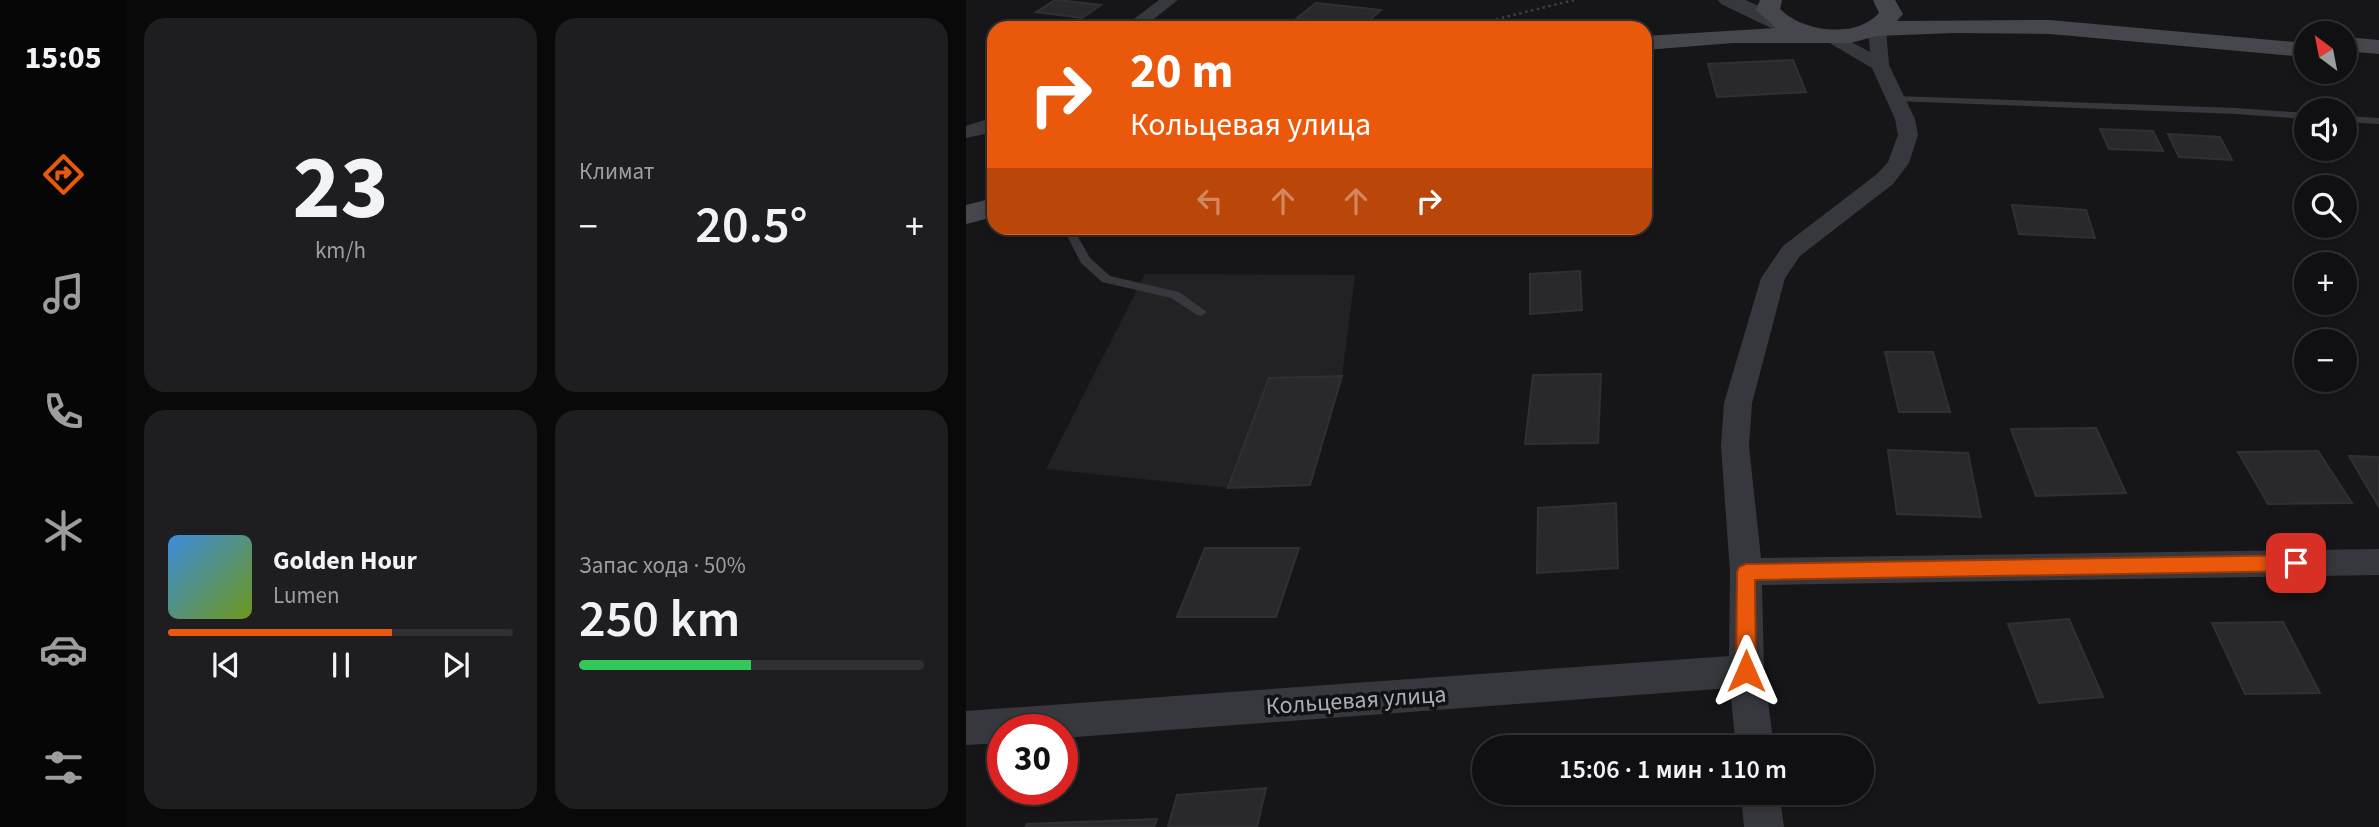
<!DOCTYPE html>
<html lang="ru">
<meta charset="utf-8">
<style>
body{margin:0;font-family:"Source Sans 3",sans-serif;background:#1e1e20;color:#f1f3f6;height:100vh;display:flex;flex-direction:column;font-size:26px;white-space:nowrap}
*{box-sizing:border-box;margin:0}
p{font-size:23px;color:#9c9d9f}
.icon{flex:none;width:38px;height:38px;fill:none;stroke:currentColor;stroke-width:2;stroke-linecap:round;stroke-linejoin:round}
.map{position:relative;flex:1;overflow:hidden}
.details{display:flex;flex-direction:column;gap:18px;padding:18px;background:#09090a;width:840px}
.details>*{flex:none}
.banner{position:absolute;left:21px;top:21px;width:665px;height:214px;border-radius:21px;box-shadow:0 4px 10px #0003,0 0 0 2px #303032;background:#ea580c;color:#fff;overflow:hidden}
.needle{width:46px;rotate:328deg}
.tools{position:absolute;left:1328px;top:21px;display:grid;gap:14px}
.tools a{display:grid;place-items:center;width:63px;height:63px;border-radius:50%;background:#101012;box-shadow:0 4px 10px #0003,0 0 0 2px #303032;font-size:35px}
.speed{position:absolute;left:21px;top:714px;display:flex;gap:14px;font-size:35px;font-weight:700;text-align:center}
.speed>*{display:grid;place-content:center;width:91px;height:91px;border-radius:50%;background:#101012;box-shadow:0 4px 10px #0003,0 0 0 2px #303032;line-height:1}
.speed .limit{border:10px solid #d22;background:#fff;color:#111}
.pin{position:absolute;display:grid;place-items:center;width:60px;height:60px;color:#fff;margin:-30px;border-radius:14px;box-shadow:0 4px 10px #0006}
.me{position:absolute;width:77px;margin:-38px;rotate:0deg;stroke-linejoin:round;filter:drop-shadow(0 0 5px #0008)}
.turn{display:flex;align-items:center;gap:24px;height:147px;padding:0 28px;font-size:32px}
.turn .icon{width:91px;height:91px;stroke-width:2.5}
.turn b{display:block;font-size:49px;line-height:60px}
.lanes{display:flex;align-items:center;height:66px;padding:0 28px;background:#0003;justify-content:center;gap:35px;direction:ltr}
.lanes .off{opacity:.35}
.big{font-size:52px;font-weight:600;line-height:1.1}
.details .tile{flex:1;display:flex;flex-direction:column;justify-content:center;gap:10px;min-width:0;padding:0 24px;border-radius:21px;background:#1e1e20}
.details .dial{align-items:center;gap:0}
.dial b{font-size:91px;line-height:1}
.song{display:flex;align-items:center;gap:21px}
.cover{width:84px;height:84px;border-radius:10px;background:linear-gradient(135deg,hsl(210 70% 55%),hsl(80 70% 35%))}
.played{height:7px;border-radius:4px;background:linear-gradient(90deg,#ea580c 65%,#303032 65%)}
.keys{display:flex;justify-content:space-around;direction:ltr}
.heat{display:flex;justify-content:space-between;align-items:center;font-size:38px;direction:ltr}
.charge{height:10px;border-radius:5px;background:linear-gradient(90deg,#34c759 50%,#303032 0)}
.details .tiles{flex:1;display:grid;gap:18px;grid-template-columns:repeat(2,1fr)}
.trip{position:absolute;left:506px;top:735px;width:402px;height:70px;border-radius:35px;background:#101012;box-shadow:0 4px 10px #0003,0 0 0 2px #303032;font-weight:600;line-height:70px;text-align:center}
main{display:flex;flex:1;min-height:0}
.tabs{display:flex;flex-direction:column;width:126px;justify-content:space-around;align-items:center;background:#060607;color:#9c9d9f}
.tabs .icon{width:49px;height:49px}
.tabs .on{color:#ea580c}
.tabs b{font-size:32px;color:#f1f3f6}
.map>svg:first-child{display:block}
.built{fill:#222225}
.building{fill:#29292c;stroke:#303034;stroke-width:2}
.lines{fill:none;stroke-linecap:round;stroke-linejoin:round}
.path{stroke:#3d3f44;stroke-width:2.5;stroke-dasharray:2.5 3.5;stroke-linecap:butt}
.service{fill:#37383d;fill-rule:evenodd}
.minor{fill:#37383d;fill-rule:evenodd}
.tertiary{fill:#37383d;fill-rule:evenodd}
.secondary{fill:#45474d;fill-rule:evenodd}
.route{fill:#ea580c;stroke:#983908;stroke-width:2}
.labels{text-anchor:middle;stroke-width:7;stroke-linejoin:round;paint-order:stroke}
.near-street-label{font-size:24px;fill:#a8adb8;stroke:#111113}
</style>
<main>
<nav class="tabs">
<b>15:05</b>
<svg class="icon on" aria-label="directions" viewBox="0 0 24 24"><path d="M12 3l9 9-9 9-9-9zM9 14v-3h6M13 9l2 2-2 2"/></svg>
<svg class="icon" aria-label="music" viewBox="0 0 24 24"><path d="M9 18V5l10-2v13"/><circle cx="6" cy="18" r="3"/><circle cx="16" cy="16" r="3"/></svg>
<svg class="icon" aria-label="phone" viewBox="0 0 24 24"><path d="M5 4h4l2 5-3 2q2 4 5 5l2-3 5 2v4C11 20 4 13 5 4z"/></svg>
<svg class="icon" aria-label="climate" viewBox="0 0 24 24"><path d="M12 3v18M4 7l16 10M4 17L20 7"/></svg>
<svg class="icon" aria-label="car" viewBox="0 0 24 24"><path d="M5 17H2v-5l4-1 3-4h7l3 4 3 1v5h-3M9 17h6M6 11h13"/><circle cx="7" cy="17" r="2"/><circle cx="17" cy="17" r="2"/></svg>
<svg class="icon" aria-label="filters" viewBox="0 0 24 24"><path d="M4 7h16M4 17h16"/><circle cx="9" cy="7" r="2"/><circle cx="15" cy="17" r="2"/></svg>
</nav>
<section class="details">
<div class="tiles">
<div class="tile dial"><b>23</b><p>km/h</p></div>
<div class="tile"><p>Климат</p>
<div class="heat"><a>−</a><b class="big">20.5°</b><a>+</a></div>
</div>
<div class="tile">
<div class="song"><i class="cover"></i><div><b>Golden Hour</b><p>Lumen</p></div></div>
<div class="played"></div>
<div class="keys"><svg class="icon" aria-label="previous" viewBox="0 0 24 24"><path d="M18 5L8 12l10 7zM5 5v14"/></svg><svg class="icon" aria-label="pause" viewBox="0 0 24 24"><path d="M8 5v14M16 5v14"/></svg><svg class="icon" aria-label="next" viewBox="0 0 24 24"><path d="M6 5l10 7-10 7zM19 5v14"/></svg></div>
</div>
<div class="tile"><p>Запас хода · 50%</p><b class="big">250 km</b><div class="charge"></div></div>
</div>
</section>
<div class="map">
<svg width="1413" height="827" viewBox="0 0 1413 827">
<rect width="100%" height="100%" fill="#161618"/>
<path class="built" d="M179,274L389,275L376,376L344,485L262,488L80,469Z"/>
<path class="building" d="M89,0H92L135,5L116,18L70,12Z
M350,3L415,10L397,26L331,18Z
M111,20L140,22L132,28L102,27Z
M827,60L840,92L751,97L742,64Z
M1134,129L1187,131L1197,151L1143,149Z
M1202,134L1254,137L1266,160L1213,157Z
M1046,205L1120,210L1129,238L1053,234Z
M614,271L616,310L564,314V274Z
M919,352H967L984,412H933Z
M635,374L632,443L559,444L567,375Z
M376,376L344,485L262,488L303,378Z
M1130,428L1160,493L1070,496L1045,429Z
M922,450L1002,453L1015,517L931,514Z
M1352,451L1386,503L1302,504L1272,452Z
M1383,456L1413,457V507Z
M650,503L652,568L571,573L572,508Z
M239,548H333L310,617H211Z
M1103,619L1137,697L1073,703L1042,624Z
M1317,622L1354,693L1279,694L1246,623Z
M300,788L291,827H202L211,795Z
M191,819L188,827H59L61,824Z"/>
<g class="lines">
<path class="path" d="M495,28L608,0"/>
<path class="service" d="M930,96L1270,108L1340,113V119L1270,114L927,101V97Z
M1379,116L1413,118V124L1379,122Z
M97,228H107L124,258L144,276L213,292L241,312L235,316L231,315L205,298L136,282L115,263Z"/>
<path class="minor" d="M193,0H212L176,28H156Z
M911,24L920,29L923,65L949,119L952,135L943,163L927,184L834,256L819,278L786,403L783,446L795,558L1413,549V575L796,585L798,671L808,747H770L764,688L96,738V730H37V743L0,745V711L763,656L764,572L755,446L758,403L795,278L817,246L911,174L922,162L932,135L929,119L906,68L850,35L853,31H865L904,52L902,29Z
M28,117V132L0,138V126Z
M775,793H813L818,827H778Z"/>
<path class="tertiary" d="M752,0H779L823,19L826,24L823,29H807L755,4Z"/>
<path class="secondary" d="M794,0H816L814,9C837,32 890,39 913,13L907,0H929L937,14L931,21L1084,20L1340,43V57L1084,34L988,33L911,36L884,43H767L679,50V36L810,28L790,10Z
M1379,37L1413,40V54L1379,51Z
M28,198V217L0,224V205Z"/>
</g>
<path class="route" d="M1330,555L1337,558L1339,563L1337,568L1330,571L789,580L790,671L787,678L780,680L773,678L770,671L771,572L773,567L780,564Z"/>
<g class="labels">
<g class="near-street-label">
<text transform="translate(390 700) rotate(-4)" y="8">Кольцевая улица</text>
</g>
</g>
</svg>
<div class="tools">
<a><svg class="needle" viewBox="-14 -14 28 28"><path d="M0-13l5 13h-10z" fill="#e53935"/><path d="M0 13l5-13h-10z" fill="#9c9d9f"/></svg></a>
<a><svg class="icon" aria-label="sound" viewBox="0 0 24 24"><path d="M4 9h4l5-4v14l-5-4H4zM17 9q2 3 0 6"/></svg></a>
<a><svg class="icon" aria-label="search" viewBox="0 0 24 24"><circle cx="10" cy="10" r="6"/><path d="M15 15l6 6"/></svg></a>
<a>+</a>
<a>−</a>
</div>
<div class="speed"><div class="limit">30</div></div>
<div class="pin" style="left:1330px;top:563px;background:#d93025"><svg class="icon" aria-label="arrive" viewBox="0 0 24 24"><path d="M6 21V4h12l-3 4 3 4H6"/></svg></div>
<svg class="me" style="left:780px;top:671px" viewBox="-20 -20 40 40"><path d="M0-17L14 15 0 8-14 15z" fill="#ea580c" stroke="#fff" stroke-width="4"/></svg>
<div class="trip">15:06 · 1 мин · 110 m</div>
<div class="banner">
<div class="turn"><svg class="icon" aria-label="right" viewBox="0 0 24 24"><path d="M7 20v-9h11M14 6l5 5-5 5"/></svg><div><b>20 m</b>Кольцевая улица</div></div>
<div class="lanes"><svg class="icon off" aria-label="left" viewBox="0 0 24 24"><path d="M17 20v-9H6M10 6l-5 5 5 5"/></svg><svg class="icon off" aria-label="ahead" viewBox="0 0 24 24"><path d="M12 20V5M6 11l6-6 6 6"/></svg><svg class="icon off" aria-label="ahead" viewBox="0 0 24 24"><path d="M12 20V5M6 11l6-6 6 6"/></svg><svg class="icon" aria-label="right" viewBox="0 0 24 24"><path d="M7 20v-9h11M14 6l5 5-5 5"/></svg></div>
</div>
</div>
</main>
